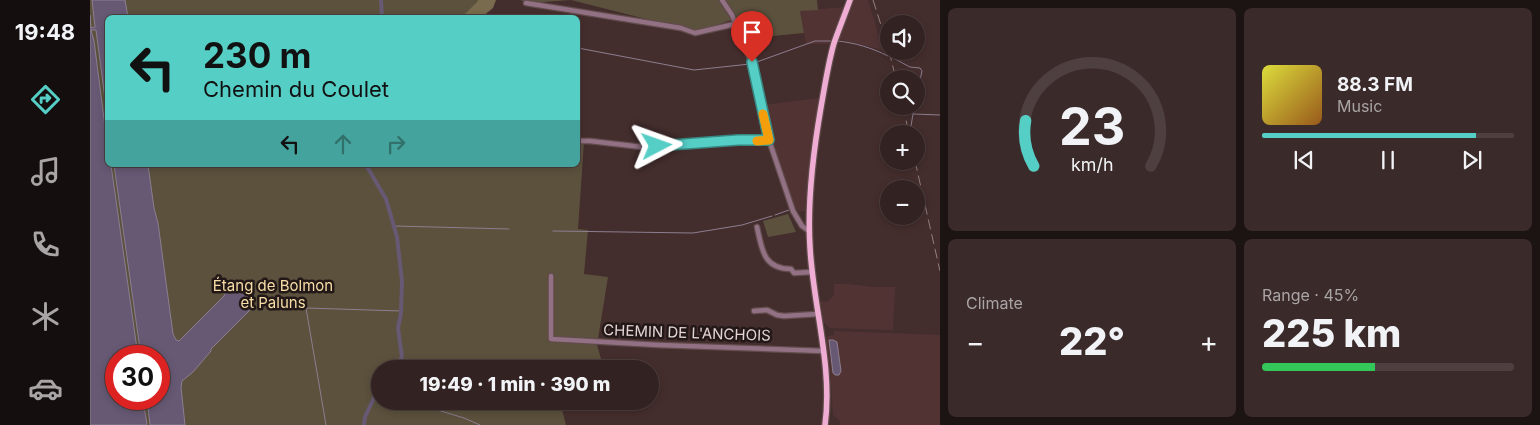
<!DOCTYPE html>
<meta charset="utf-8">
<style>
body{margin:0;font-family:Inter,sans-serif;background:#3b2a2a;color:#f1f3f6;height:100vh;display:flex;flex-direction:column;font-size:19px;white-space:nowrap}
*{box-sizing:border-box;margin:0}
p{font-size:16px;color:#a9a4a5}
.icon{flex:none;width:28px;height:28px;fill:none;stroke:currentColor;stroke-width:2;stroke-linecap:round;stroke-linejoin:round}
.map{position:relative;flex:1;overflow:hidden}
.sheet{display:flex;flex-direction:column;gap:8px;padding:8px;background:#1c1313;width:600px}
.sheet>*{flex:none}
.top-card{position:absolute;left:15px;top:15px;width:475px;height:152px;border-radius:8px;box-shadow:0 2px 8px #0003,0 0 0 1px #4e3f40;background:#55cec5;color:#111;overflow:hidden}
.fabs{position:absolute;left:790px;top:15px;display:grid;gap:10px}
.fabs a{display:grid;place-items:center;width:45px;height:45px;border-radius:50%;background:#322;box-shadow:0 2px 8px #0003,0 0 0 1px #4e3f40;font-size:25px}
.speed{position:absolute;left:15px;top:345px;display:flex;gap:10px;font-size:25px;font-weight:700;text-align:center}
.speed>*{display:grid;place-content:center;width:65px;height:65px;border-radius:50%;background:#322;box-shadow:0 2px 8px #0003,0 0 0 1px #4e3f40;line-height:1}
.speed .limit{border:8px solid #d22;background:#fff;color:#111}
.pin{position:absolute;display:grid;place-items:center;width:42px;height:42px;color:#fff;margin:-51px -21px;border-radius:50% 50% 50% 0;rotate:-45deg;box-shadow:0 0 5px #0007}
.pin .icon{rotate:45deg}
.me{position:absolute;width:55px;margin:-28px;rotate:86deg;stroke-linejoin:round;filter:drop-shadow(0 0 4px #0008)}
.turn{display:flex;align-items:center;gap:18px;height:105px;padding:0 15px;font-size:22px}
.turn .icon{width:65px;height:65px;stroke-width:2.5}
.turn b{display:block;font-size:35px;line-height:42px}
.lanes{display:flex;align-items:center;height:48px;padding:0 15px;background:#0003;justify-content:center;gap:25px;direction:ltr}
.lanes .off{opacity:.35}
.big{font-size:38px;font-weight:800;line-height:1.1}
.sheet .tile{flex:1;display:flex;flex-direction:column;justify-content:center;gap:8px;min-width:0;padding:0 18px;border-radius:8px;background:#3b2a2a}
.sheet .dial{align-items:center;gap:0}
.dial svg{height:130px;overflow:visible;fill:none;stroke:#4e3f40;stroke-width:7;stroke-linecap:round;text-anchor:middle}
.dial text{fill:#f1f3f6;stroke:none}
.song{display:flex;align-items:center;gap:15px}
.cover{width:60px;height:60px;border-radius:8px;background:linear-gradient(135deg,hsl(60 70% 55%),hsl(30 70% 35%))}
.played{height:5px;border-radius:2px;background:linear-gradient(90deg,#55cec5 85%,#4e3f40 85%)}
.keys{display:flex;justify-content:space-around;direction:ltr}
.heat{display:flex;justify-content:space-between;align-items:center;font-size:28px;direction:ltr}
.charge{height:8px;border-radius:4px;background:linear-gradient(90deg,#34c759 45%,#4e3f40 0)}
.sheet .tiles{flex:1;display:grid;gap:8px;grid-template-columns:repeat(2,1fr)}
.trip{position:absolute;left:281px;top:360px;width:288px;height:50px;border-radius:25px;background:#322;box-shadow:0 2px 8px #0003,0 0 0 1px #4e3f40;font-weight:800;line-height:50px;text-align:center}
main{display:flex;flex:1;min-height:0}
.dock{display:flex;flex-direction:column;width:90px;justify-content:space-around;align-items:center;background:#140e0e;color:#a9a4a5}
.dock .icon{width:35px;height:35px}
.dock .selected{color:#55cec5}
.dock b{font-size:22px;color:#f1f3f6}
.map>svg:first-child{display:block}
.built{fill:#523334}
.green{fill:#5b513d;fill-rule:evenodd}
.forest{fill:#796b4d}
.water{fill:#675974;stroke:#8c7e90}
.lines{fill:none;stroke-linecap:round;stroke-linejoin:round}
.stream{stroke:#8c7e90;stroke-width:1}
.canal{stroke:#675974;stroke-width:4}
.minor-casing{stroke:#614b4b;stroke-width:7}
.major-casing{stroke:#614b4b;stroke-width:8}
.minor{stroke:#927184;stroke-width:4.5}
.major{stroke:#efadd4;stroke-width:5.5}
.rail{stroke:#927f7f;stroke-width:1;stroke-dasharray:10 5;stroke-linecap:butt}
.route-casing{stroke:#378680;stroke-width:12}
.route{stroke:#55cec5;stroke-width:9}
.slow{stroke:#f59e0b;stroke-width:9}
.labels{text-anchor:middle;stroke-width:5;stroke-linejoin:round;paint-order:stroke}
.park-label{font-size:15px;fill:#f7dda6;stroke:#231818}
.street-label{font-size:15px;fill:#e3d3d3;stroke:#231818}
</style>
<main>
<nav class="dock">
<b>19:48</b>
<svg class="icon selected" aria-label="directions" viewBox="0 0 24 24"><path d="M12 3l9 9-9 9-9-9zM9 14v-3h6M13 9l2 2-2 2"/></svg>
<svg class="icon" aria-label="music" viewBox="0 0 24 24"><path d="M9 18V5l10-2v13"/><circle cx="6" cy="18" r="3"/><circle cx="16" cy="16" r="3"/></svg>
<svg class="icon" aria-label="phone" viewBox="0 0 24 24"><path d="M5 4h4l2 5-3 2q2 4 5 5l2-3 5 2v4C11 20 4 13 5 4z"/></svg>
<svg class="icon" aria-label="climate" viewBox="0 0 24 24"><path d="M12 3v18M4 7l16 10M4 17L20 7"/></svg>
<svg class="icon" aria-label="car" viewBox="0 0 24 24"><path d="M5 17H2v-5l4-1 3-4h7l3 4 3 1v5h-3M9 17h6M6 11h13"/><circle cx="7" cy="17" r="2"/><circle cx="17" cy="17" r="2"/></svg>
</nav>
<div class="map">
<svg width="850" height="425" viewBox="0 0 850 425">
<rect width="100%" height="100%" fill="#442d2d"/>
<path class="built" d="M762,0H778L793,50L749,39Z
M754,7L739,44H716L710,11Z
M730,98L720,154L716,211L709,212L705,208L682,143L673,105Z
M744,284H758L783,287H805L803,330L740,328L733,322L731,301L737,302L744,295Z
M744,331L850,335V425H751L750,421L743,415L740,366L735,340L738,336L744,335Z"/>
<path class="green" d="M0,0H404L389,18H18V165H488V142H494L488,229L498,230L494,274L518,277L507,345L514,369H290V401H470L476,425H0ZM26,356H69V399H26Z
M430,0H629L641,20L600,34L556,19L481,0L439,3Z
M630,0H727L728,10L710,11L714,33L650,39L641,16Z
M698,214L706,232L678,237L673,221Z"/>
<path class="forest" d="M387,0H406L403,8L392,17H372L388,1Z"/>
<path class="water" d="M2,0H35L38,17L18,18L17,114L6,30H1L4,41L17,142L18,165H21L48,356H26V399H53L57,425H0V15L1,28L5,27Z
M24,165H58L64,208L68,223L83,334L86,340L89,341L134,296L136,292L143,287L156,295L164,306L121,349V351L103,372L92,381L91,387L95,425H60L57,399H69V356H51Z
M739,340H743L747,342L751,371L749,375H745L743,373Z"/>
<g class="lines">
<path class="stream" d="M293,15L307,18
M748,41C766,43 782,48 798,56
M488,48L604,70L660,64
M803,58L820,67L830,68L832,71L826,98
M664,63L725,41H741
M825,106L823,114L850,115
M820,132L823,114
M685,215L699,210
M304,226L419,229
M463,231L603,233L652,225L682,216
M287,391L290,393
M318,401L374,418L390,425
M236,425L216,308L311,311"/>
<path class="canal" d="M291,0L292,18
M276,165L296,199L307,237L312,281L311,313L308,328L312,357L304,369
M274,425L275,417L290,385"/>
<defs>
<path id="minor" d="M632,0L642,15L663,66L679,140L703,211L712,226L719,231
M436,3L591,28L605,33L645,24
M488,141H500L552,147L648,140H679
M667,227C672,249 673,269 701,269L704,273L722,272
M461,276V339L569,345L733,351
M664,311L677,310L687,315L694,316L728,314"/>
<path id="major" d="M735,425C743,366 723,306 720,247C717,200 723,153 731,107C735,85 738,64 744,43C749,29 755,14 760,0"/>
</defs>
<use href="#minor" class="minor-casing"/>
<use href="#major" class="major-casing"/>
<use href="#minor" class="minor"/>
<use href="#major" class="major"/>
<path class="rail" d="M783,0L799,50
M799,51L806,79
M813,106L819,134
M825,161L850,271"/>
</g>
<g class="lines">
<defs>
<path id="route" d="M567,146L648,140H679L662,62"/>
</defs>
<use href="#route" class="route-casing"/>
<use href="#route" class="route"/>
<path class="slow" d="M667,141L679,140L673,114"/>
</g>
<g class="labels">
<g class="park-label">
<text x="183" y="291">Étang de Bolmon<tspan x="183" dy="17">et Paluns</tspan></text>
</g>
<g class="street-label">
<text transform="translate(597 333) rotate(2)" y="5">CHEMIN DE L'ANCHOIS</text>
</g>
</g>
</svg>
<div class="fabs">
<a><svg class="icon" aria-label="sound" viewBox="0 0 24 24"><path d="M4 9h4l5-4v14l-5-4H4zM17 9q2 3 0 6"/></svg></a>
<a><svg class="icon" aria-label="search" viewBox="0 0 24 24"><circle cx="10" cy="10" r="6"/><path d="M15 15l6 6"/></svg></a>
<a>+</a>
<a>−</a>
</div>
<div class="speed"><div class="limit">30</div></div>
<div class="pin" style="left:662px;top:62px;background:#d93025"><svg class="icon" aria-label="arrive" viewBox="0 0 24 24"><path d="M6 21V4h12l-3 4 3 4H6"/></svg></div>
<svg class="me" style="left:567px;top:146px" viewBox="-20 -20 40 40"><path d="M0-17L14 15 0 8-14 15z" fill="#55cec5" stroke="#fff" stroke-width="4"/></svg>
<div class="trip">19:49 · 1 min · 390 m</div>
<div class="top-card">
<div class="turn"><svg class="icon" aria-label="left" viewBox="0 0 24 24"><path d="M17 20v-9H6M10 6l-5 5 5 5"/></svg><div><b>230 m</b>Chemin du Coulet</div></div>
<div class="lanes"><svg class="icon" aria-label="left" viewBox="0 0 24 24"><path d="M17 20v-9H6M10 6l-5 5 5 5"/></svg><svg class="icon off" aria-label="ahead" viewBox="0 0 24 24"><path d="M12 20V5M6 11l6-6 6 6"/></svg><svg class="icon off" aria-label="right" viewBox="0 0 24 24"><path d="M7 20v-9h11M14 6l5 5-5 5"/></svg></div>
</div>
</div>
<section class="sheet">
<div class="tiles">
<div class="tile dial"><svg viewBox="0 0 100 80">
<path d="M14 69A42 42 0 1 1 86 69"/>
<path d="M14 69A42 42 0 0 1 9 41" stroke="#55cec5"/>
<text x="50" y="56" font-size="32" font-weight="700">23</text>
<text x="50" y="72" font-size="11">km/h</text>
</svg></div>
<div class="tile">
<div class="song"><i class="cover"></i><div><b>88.3 FM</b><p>Music</p></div></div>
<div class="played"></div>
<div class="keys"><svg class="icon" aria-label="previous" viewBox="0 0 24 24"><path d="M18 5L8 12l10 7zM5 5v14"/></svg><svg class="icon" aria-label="pause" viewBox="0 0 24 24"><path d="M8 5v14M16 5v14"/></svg><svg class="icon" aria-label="next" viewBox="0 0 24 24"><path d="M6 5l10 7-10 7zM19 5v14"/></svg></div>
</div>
<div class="tile"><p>Climate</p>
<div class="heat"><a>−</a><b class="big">22°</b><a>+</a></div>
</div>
<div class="tile"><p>Range · 45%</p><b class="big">225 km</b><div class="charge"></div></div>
</div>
</section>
</main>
